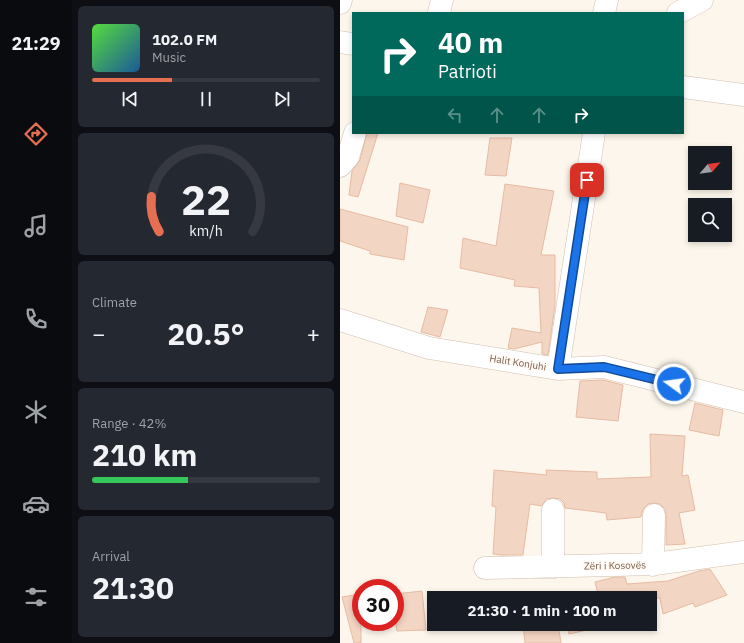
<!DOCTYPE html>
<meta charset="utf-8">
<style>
body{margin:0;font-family:"IBM Plex Sans",sans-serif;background:#242831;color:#f1f3f6;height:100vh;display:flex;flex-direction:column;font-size:15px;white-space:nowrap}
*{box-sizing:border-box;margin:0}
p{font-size:13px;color:#9ea1a6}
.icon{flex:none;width:22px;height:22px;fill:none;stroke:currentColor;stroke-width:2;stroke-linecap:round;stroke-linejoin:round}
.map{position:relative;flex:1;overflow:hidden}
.drawer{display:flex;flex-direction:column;gap:6px;padding:6px;background:#0d0f14;width:268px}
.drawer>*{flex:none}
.guide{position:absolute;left:12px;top:12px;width:332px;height:122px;border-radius:0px;box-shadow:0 2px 6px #0003;background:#00695c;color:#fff;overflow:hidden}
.needle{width:26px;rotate:62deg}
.fabs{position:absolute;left:348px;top:146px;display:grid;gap:8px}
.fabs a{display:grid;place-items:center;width:44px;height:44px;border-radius:0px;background:#171b24;box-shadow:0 2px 6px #0003;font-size:20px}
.speed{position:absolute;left:12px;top:579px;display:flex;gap:8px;font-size:20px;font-weight:700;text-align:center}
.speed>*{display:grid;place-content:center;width:52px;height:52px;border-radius:50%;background:#171b24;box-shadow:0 2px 6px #0003;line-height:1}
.speed .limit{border:6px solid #d22;background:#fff;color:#111}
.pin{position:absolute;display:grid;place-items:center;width:34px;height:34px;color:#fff;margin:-17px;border-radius:8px;box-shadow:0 2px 6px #0006}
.me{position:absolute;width:44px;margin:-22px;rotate:284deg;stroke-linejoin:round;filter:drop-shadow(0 0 3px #0008)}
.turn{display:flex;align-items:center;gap:14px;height:84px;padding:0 20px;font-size:18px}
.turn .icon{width:52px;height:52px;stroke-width:2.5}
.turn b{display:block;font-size:28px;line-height:34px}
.lanes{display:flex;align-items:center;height:38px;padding:0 20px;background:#0003;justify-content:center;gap:20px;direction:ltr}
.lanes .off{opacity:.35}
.big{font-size:30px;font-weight:800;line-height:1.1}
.drawer .widget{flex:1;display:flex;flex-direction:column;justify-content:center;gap:6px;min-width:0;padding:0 14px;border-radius:6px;background:#242831}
.drawer .dial{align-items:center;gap:0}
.dial svg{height:104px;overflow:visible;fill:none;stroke:#363941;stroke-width:7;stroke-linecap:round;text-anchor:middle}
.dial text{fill:#f1f3f6;stroke:none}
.song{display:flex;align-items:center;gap:12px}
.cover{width:48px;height:48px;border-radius:6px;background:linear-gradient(135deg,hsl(110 70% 55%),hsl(210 70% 35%))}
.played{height:4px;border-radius:2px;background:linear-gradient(90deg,#e76f51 35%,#363941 35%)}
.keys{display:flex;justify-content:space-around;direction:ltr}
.heat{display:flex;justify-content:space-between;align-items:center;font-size:22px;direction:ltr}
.charge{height:6px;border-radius:3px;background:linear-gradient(90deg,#34c759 42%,#363941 0)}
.trip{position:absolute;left:87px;top:591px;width:230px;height:40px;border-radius:0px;background:#171b24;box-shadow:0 2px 6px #0003;font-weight:800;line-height:40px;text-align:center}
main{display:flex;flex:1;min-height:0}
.tab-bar{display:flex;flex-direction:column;width:72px;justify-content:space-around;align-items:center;background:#090b0e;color:#9ea1a6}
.tab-bar .icon{width:28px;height:28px}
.tab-bar .on{color:#e76f51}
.tab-bar b{font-size:18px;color:#f1f3f6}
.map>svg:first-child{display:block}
.building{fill:#f3d5c3;stroke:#e6bba3}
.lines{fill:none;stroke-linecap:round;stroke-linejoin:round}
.minor-casing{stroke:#d1beb0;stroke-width:23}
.minor{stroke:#fff;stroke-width:22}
.route-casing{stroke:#114b97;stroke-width:10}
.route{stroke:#1a73e8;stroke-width:7}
.labels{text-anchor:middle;stroke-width:3;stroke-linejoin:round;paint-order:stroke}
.street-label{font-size:10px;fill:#7a5c4d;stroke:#fffaf3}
</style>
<main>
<nav class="tab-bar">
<b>21:29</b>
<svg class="icon on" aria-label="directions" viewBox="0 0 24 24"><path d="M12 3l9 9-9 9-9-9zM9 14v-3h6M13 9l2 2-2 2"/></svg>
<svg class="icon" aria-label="music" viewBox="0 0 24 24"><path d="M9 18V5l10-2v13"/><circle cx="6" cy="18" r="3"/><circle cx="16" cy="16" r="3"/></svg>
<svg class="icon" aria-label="phone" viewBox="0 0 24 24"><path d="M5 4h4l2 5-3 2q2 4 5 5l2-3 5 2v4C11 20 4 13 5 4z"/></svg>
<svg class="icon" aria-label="climate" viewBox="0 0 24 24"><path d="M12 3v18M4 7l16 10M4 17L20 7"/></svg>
<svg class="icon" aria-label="car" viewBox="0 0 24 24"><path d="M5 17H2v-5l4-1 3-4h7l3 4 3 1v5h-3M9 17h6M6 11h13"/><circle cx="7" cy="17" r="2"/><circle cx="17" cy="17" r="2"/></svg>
<svg class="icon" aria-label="filters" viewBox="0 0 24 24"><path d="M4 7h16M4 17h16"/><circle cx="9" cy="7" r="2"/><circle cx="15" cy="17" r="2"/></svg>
</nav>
<section class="drawer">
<div class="widget">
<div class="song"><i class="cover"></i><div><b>102.0 FM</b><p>Music</p></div></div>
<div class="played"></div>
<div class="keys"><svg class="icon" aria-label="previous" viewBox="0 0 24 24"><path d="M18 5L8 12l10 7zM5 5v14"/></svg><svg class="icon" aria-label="pause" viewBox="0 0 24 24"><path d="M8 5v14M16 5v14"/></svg><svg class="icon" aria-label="next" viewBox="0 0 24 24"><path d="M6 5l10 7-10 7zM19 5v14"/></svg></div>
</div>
<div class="widget dial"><svg viewBox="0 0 100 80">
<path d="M14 69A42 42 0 1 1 86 69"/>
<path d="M14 69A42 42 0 0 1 8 42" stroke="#e76f51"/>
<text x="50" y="56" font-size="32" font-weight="700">22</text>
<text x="50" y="72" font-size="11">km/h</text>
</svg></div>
<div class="widget"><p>Climate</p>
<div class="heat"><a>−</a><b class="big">20.5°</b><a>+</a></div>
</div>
<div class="widget"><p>Range · 42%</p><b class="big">210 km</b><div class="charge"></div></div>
<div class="widget"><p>Arrival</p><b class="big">21:30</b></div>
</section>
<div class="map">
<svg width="404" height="643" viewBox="0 0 404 643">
<rect width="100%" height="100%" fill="#fdf6ec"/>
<path class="building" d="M27,133H38L18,197L9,195L12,171L20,160Z
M150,138H172L166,176L145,175Z
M60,183L90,190L83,223L56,216Z
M165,184L214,191L201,255H215V305L208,355L202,354V342L174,349L168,348L172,328L201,333L199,288L174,286L175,280L120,268L123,238L156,246Z
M0,209L68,227L64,260L30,254V251L0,241Z
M88,307L108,310L100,337L81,332Z
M263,380L283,385L278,421L236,417L240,381Z
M355,403L383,410L379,436L349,430Z
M310,434L345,436L342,476L348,475L355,510L339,513L345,544L326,545V515L325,509L320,504L314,503L308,504L303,509L301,517L267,520L266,513L225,508L224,503L220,499L213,498L206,499L202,506L190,504L183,555H161L153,554L156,507L152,506L154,470L207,475L206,470L257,472V479L311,477Z
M370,569L387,595L355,607L353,603L323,614L320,598H259L255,582L275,577H285L287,584L328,581L359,571Z
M82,591L86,630L57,631L55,621V594Z
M253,592L254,598H221L220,596Z
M21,594V643H14L2,597Z
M183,624H218L221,643H185Z
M226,624H260V627L229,634Z"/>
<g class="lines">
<defs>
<path id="minor" d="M0,3L1,0
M99,13L102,0
M264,13L267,0
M338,13L362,0
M0,42L13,44
M343,87L404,95
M0,166L8,157L15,133
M0,320L89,348L218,369L264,367L404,402
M218,369L254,133
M313,565L314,515
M213,567V510
M145,568L315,564L404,552"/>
</defs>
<use href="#minor" class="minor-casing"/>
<use href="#minor" class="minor"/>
</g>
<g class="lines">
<defs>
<path id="route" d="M247,180L218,369L264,367L334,384"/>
</defs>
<use href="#route" class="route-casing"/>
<use href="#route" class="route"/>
</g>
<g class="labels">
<g class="street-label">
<text transform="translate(178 362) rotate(9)" y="4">Halit Konjuhi</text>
<text transform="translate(275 565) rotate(-1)" y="4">Zëri i Kosovës</text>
</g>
</g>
</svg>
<div class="fabs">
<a><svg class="needle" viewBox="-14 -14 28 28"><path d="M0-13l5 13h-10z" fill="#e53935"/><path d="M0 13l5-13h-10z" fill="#9ea1a6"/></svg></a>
<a><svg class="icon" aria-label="search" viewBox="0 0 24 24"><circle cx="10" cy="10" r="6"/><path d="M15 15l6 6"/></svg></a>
</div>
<div class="speed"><div class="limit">30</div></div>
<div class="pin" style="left:247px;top:180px;background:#d93025"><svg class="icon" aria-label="arrive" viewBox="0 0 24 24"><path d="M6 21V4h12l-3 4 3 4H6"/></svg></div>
<svg class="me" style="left:334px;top:384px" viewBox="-20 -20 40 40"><circle r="17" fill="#1a73e8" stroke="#fff" stroke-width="3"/><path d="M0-11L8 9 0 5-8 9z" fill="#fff"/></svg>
<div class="trip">21:30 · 1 min · 100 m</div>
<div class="guide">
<div class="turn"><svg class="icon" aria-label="right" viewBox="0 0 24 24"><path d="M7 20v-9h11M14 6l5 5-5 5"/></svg><div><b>40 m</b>Patrioti</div></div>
<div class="lanes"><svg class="icon off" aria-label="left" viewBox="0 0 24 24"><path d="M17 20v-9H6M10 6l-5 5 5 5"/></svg><svg class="icon off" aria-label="ahead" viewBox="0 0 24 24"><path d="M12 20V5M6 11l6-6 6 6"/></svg><svg class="icon off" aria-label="ahead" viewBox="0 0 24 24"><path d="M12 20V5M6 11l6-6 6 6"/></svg><svg class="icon" aria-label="right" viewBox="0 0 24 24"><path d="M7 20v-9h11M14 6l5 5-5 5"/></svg></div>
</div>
</div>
</main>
